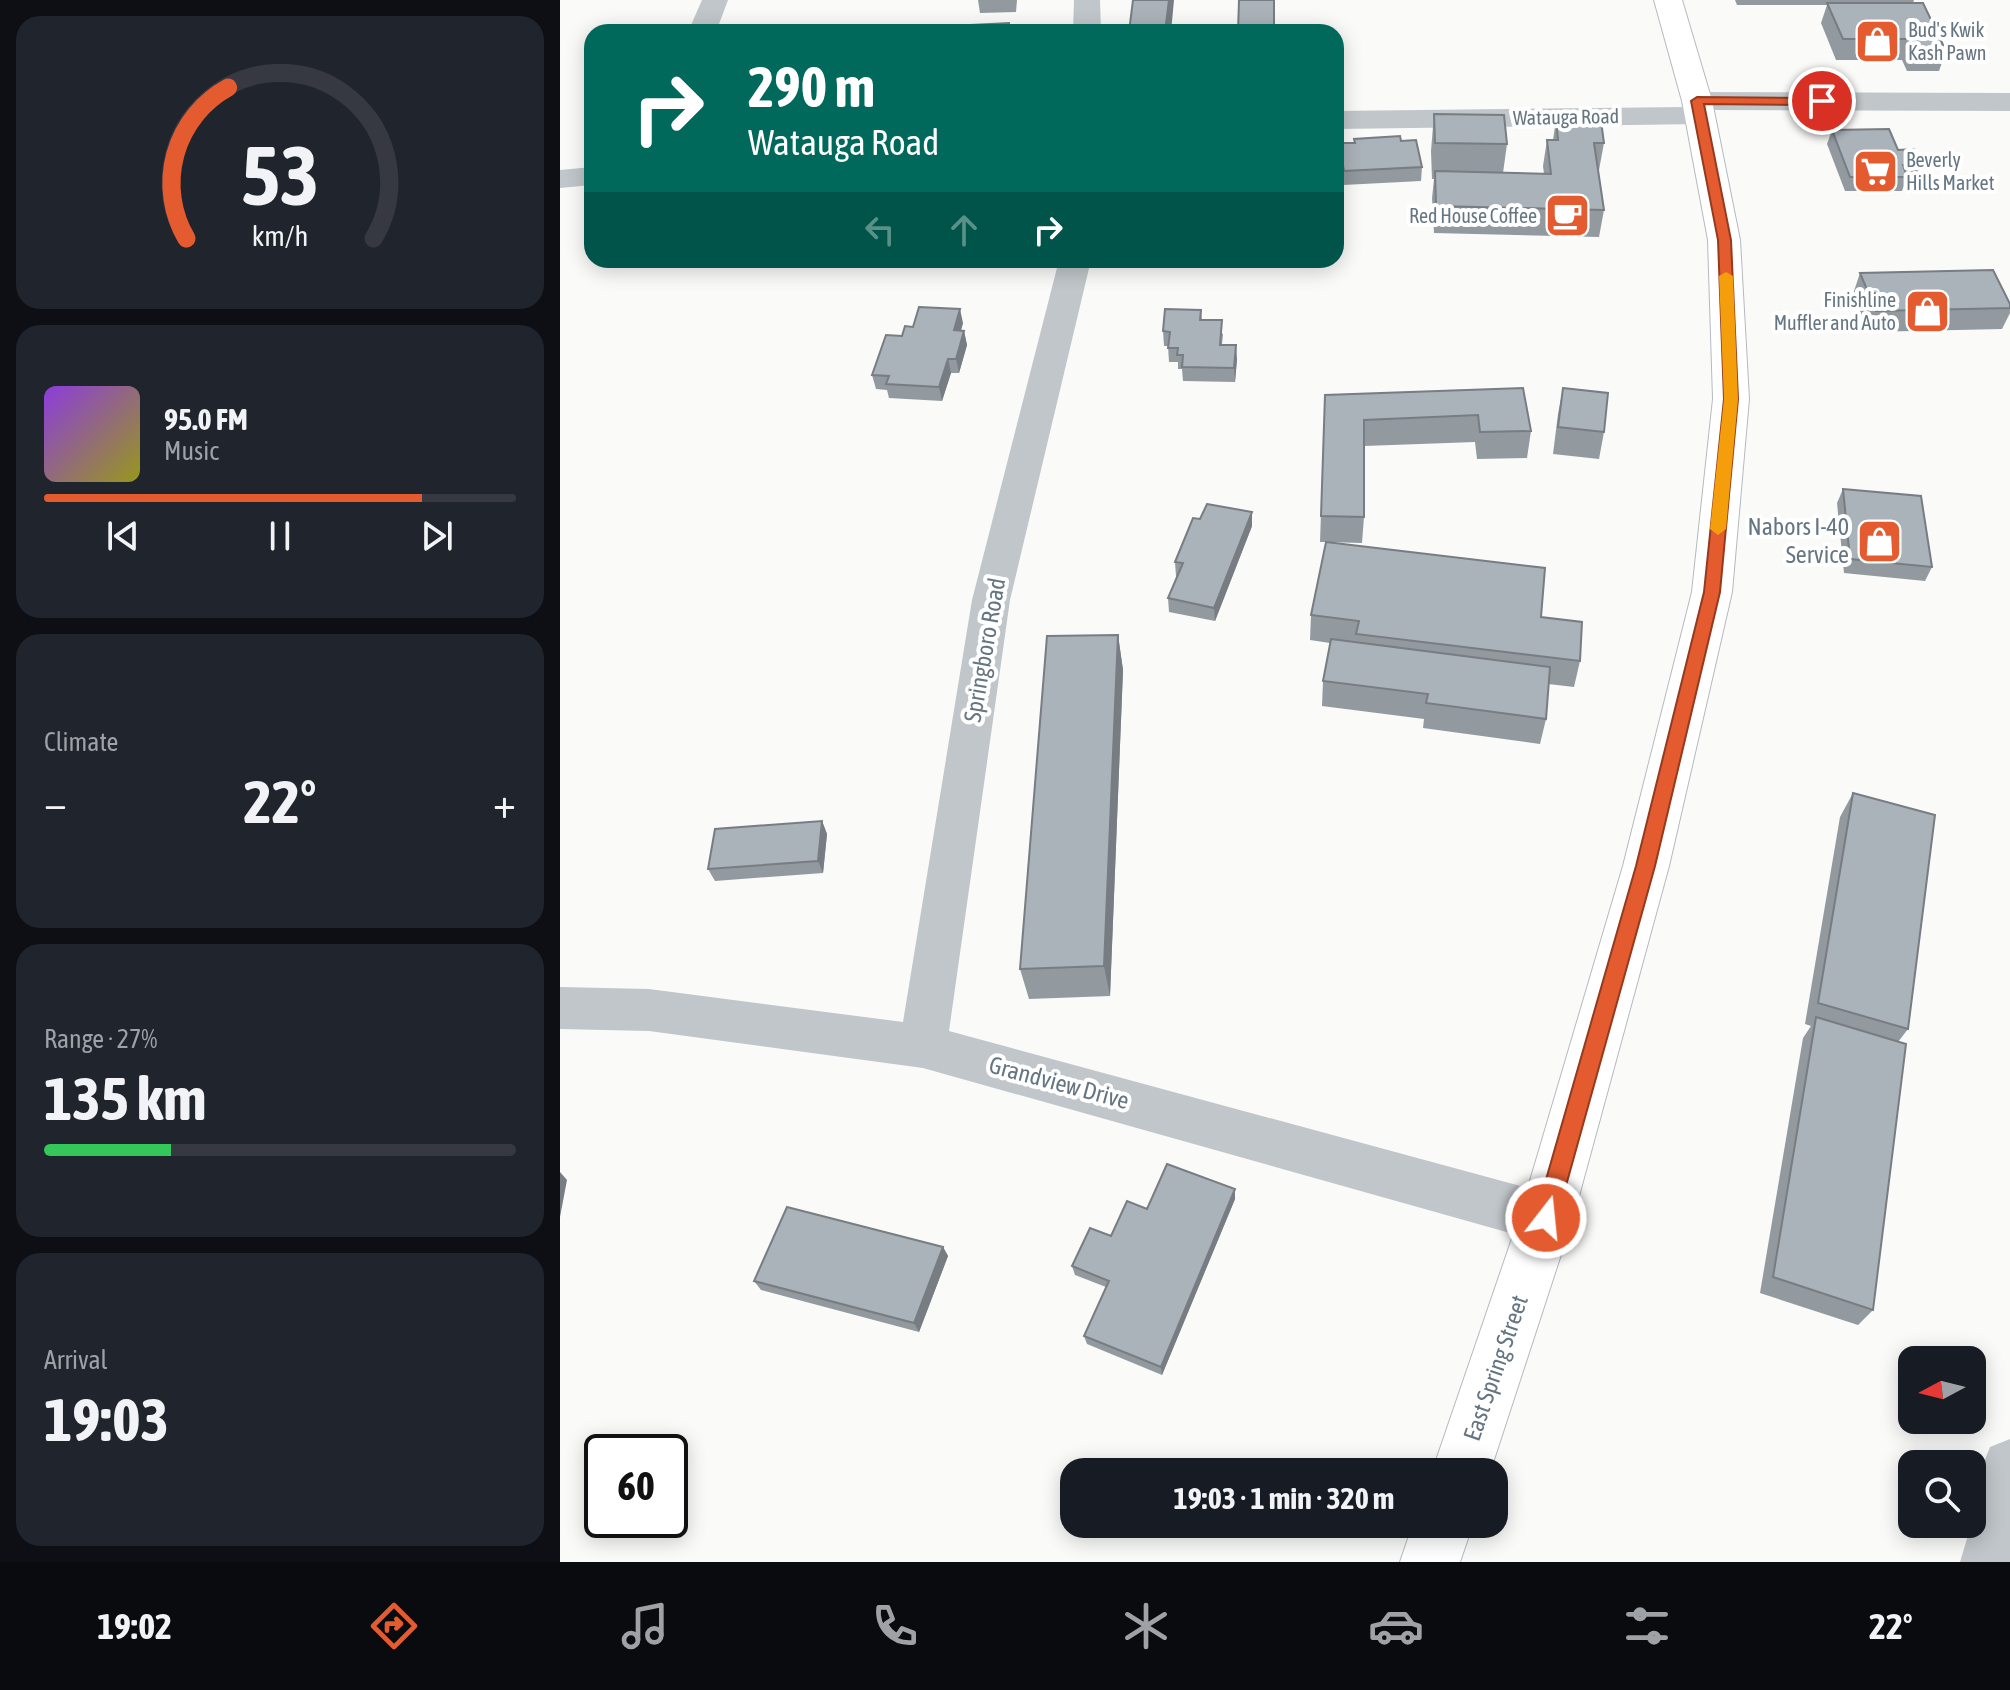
<!DOCTYPE html>
<meta charset="utf-8">
<style>
body{margin:0;font-family:"Asap Condensed",sans-serif;background:#20242c;color:#f1f3f6;height:100vh;display:flex;flex-direction:column;font-size:30px;white-space:nowrap}
*{box-sizing:border-box;margin:0}
p{font-size:26px;color:#9ea1a6}
.icon{flex:none;width:44px;height:44px;fill:none;stroke:currentColor;stroke-width:2;stroke-linecap:round;stroke-linejoin:round}
.map{position:relative;flex:1;overflow:hidden}
.details{display:flex;flex-direction:column;gap:16px;padding:16px;background:#0d0f14;width:560px}
.details>*{flex:none}
.guide{position:absolute;left:24px;top:24px;width:760px;height:244px;border-radius:24px;box-shadow:0 4px 20px #0003;background:#00695c;color:#fff;overflow:hidden}
.needle{width:52px;rotate:263deg}
.fabs{position:absolute;left:1338px;top:1346px;display:grid;gap:16px}
.fabs a{display:grid;place-items:center;width:88px;height:88px;border-radius:16px;background:#171b24;box-shadow:0 4px 20px #0003;font-size:40px}
.speed{position:absolute;left:24px;top:1434px;display:flex;gap:16px;font-size:40px;font-weight:700;text-align:center}
.speed>*{display:grid;place-content:center;width:104px;height:104px;border-radius:50%;background:#171b24;box-shadow:0 4px 20px #0003;line-height:1}
.speed .limit{border:4px solid #111;border-radius:12px;background:#fff;color:#111}
.pin{position:absolute;display:grid;place-items:center;width:68px;height:68px;color:#fff;margin:-34px;border:4px solid #fff;border-radius:50%;box-shadow:0 2px 8px #0007}
.me{position:absolute;width:88px;margin:-44px;rotate:16deg;stroke-linejoin:round;filter:drop-shadow(0 0 6px #0008)}
.turn{display:flex;align-items:center;gap:28px;height:168px;padding:0 32px;font-size:36px}
.turn .icon{width:104px;height:104px;stroke-width:2.5}
.turn b{display:block;font-size:56px;line-height:68px}
.lanes{display:flex;align-items:center;height:76px;padding:0 32px;background:#0003;justify-content:center;gap:40px;direction:ltr}
.lanes .off{opacity:.35}
.big{font-size:60px;font-weight:700;line-height:1.1}
.details .card{flex:1;display:flex;flex-direction:column;justify-content:center;gap:12px;min-width:0;padding:0 28px;border-radius:24px;background:#20242c}
.details .dial{align-items:center;gap:0}
.dial svg{height:208px;overflow:visible;fill:none;stroke:#363941;stroke-width:7;stroke-linecap:round;text-anchor:middle}
.dial text{fill:#f1f3f6;stroke:none}
.song{display:flex;align-items:center;gap:24px}
.cover{width:96px;height:96px;border-radius:12px;background:linear-gradient(135deg,hsl(270 70% 55%),hsl(60 70% 35%))}
.played{height:8px;border-radius:4px;background:linear-gradient(90deg,#e35b2f 80%,#363941 80%)}
.keys{display:flex;justify-content:space-around;direction:ltr}
.heat{display:flex;justify-content:space-between;align-items:center;font-size:44px;direction:ltr}
.charge{height:12px;border-radius:6px;background:linear-gradient(90deg,#34c759 27%,#363941 0)}
.trip{position:absolute;left:500px;top:1458px;width:448px;height:80px;border-radius:24px;background:#171b24;box-shadow:0 4px 20px #0003;font-weight:700;line-height:80px;text-align:center}
.dock{display:flex;height:128px;justify-content:space-around;align-items:center;background:#090b0e;color:#9ea1a6}
.dock .icon{width:56px;height:56px}
.dock .active{color:#e35b2f}
.dock b{font-size:36px;color:#f1f3f6}
main{display:flex;flex:1;min-height:0}
.map>svg:first-child{display:block}
.lines{fill:none;stroke-linecap:round;stroke-linejoin:round}
.primary-casing{stroke:#b5babe;stroke-width:2}
.minor{fill:#c1c6ca;fill-rule:evenodd}
.primary{fill:#fff;fill-rule:evenodd}
.wall{fill:#929a9f}
.shaded-wall{fill:#777d82}
.building{fill:#aab3b9;stroke:#777d82;stroke-width:2}
.route{fill:#e35b2f;stroke:#943b1f;stroke-width:2}
.slow{fill:#f59e0b}
.labels{text-anchor:middle;stroke-width:8;stroke-linejoin:round;paint-order:stroke}
.far-poi-label{font-size:20px;fill:#657582;stroke:#fff;text-anchor:start}
.far-street-label{font-size:20px;fill:#657582;stroke:#fff}
.poi-label{font-size:24px;fill:#657582;stroke:#fff;text-anchor:end}
.street-label{font-size:24px;fill:#657582;stroke:#fff}
</style>
<main>
<section class="details">
<div class="card dial"><svg viewBox="0 0 100 80">
<path d="M14 69A42 42 0 1 1 86 69"/>
<path d="M14 69A42 42 0 0 1 30 11" stroke="#e35b2f"/>
<text x="50" y="56" font-size="32" font-weight="700">53</text>
<text x="50" y="72" font-size="11">km/h</text>
</svg></div>
<div class="card">
<div class="song"><i class="cover"></i><div><b>95.0 FM</b><p>Music</p></div></div>
<div class="played"></div>
<div class="keys"><svg class="icon" aria-label="previous" viewBox="0 0 24 24"><path d="M18 5L8 12l10 7zM5 5v14"/></svg><svg class="icon" aria-label="pause" viewBox="0 0 24 24"><path d="M8 5v14M16 5v14"/></svg><svg class="icon" aria-label="next" viewBox="0 0 24 24"><path d="M6 5l10 7-10 7zM19 5v14"/></svg></div>
</div>
<div class="card"><p>Climate</p>
<div class="heat"><a>−</a><b class="big">22°</b><a>+</a></div>
</div>
<div class="card"><p>Range · 27%</p><b class="big">135 km</b><div class="charge"></div></div>
<div class="card"><p>Arrival</p><b class="big">19:03</b></div>
</section>
<div class="map">
<svg width="1450" height="1562" viewBox="0 0 1450 1562">
<rect width="100%" height="100%" fill="#fafaf8"/>
<g class="lines">
<defs>
<path id="primary" d="M1094,0H1122L1152,101L1180,240L1189,399L1172,592L1109,866L1013,1218L930,1472H872L959,1218L1063,866L1132,592L1153,399L1148,240L1122,101Z
M853,1524H913L900,1562H840Z"/>
</defs>
<use href="#primary" class="primary-casing"/>
<path class="minor" d="M142,0H168L156,32H128Z
M514,0H540L541,32H513Z
M1137,92L1450,93V111L1151,110L1154,115L1150,121L1140,124L776,129V111L1127,107L1123,101L1127,95Z
M32,167V185L0,188V170Z
M499,260H531L450,600L389,1031L986,1193L1004,1200L1011,1218L1004,1236L986,1243L363,1068L89,1031L0,1029V987L89,989L343,1022L412,600Z
M1450,1439V1562H1400L1418,1502L1422,1467L1430,1447Z"/>
<use href="#primary" class="primary"/>
</g>
<path class="wall" d="M418,0H457L456,12L420,13Z
M1175,0H1354L1353,3L1386,51L1379,71H1347L1342,60H1276L1261,23L1267,5H1177Z
M874,114L947,144L943,173L984,174L983,166L987,140H993L996,120L1044,143L1039,170H1038L1044,210L1039,237L874,233L872,198L874,179H872L871,151Z
M1272,130L1338,150L1361,165L1355,179L1346,180L1342,191H1285L1267,144Z
M794,139L841,141L862,167L861,181L783,185L778,157L779,143H794Z
M1300,273L1450,304V313L1442,329L1308,332L1293,294Z
M641,310L642,320L663,334L662,345L677,359L675,382L623,381L622,369H618V362H609L608,346H604L603,331Z
M403,323L401,330L404,331L407,345L399,373H391L382,401L329,398L327,390L316,389L312,375L342,336L353,327Z
M963,388L971,431L967,458L917,459L915,442L804,446V517L802,543L766,542L981,617L1020,661L1014,687L988,684L986,719L980,744L863,728L864,719L762,706L763,681L770,643L750,640L751,615L766,542H760L765,395Z
M1003,388L1044,432L1039,459L993,454L998,414Z
M1283,489L1372,567L1365,581L1284,573L1277,503Z
M692,526L655,621L609,612L608,598L617,576H616L615,562Z
M558,635L563,670L550,996L469,999L460,969Z
M1293,793L1348,1029L1338,1042L1313,1310L1298,1325L1200,1293L1243,1038L1251,1026L1245,1024L1280,817Z
M262,821L267,834L263,873L155,881L148,869Z
M675,1199L602,1375L527,1344L524,1336L546,1287L515,1275L512,1266L587,1209Z
M383,1247L388,1256L359,1332L201,1290L194,1281Z"/>
<path class="shaded-wall" d="M609,0H614L611,32H605Z
M400,309L403,323L397,344L394,330Z
M404,331L407,345L399,373L396,359Z
M676,345L677,359L675,382L674,368Z
M388,359L391,373L382,401L379,387Z
M692,512V526L655,621L654,608Z
M558,635L563,670L550,996L544,966Z
M262,821L267,834L263,873L258,861Z
M0,1172L7,1180L0,1217Z
M675,1189V1199L602,1375L601,1367Z
M383,1247L388,1256L359,1332L354,1323Z"/>
<path class="building" d="M573,0H609L605,32H569Z
M679,0H714V32H678Z
M1267,3H1363L1386,51H1354L1349,39H1283Z
M449,23V32H410L411,25Z
M874,114L944,115L947,144L875,143Z
M996,120L1041,121L1044,143H1034L1044,210L876,206L875,171L991,174L987,140H998Z
M1329,129L1338,150L1354,149L1361,165H1343L1347,177H1290L1272,130Z
M840,136L841,141L856,140L862,167L784,171L779,143H795L794,139Z
M1433,270L1450,304V308L1316,311L1300,273Z
M359,307L400,309L394,330L404,331L396,359H388L379,387L326,384L329,376L312,375L326,335L342,336L345,326L353,327Z
M605,309L641,310L640,320H662L660,345H676L674,368L622,367L623,355H617L618,348H608L610,332L603,331Z
M963,388L971,431L920,432L918,415L804,420V517L761,516L765,395Z
M1003,388L1048,393L1044,432L998,427Z
M1283,489L1361,496L1372,567L1290,559Z
M647,504L692,512L654,608L608,598L623,563L615,562L633,518L640,519Z
M766,542L985,568L981,617L1022,622L1020,661L796,634L799,621L751,615Z
M558,635L544,966L460,969L487,636Z
M771,639L990,667L986,719L866,703L868,694L763,681Z
M1293,793L1375,815L1348,1029L1258,1003Z
M262,821L258,861L148,869L155,829Z
M1256,1017L1346,1044L1313,1310L1213,1277Z
M607,1164L675,1189L601,1367L524,1336L549,1281L512,1266L530,1228L551,1236L567,1201L587,1209Z
M227,1207L383,1247L354,1323L194,1281Z"/>
<path class="route" d="M1137,97L1262,98L1269,101L1262,105L1144,104L1171,240L1178,399L1160,592L1095,866L997,1218L994,1226L986,1229L978,1226L975,1218L1076,866L1144,592L1164,399L1158,240L1131,101Z"/>
<path class="slow" d="M1166,272L1173,276L1178,399L1166,529L1158,535L1150,529L1164,399L1159,276Z"/>
<defs>
<symbol id="shop-square" viewBox="-11 -11 22 22"><rect x="-9" y="-9" width="18" height="18" rx="4" fill="#e35b2f" stroke="#fff"/><path d="M-5-2.5h2.3a2.7 3.5 0 0 1 5.4 0H5L5.5 6h-11ZM-1.5-2.5h3a1.5 2.3 0 0 0-3 0Z" fill="#fff"/></symbol>
<symbol id="supermarket-square" viewBox="-11 -11 22 22"><rect x="-9" y="-9" width="18" height="18" rx="4" fill="#e35b2f" stroke="#fff"/><path d="M-6-5.5h2.5l.6 2H6L4.5 2H-2.5L-4.4-4H-6ZM-1.5 3.2a1.3 1.3 0 1 0 .1 0ZM3 3.2a1.3 1.3 0 1 0 .1 0Z" fill="#fff"/></symbol>
<symbol id="cafe-square" viewBox="-11 -11 22 22"><rect x="-9" y="-9" width="18" height="18" rx="4" fill="#e35b2f" stroke="#fff"/><path d="M-5.5-4.5H6V0H3Q3 3.5 0 3.5H-2.5Q-5.5 3.5-5.5 0ZM3-3.2v2h1.7v-2ZM-6 4.5H4V6H-6Z" fill="#fff"/></symbol>
</defs>
<g fill-rule="evenodd">
<use href="#shop-square" x="1292" y="16" width="51" height="51"/>
<use href="#supermarket-square" x="1290" y="146" width="51" height="51"/>
<use href="#cafe-square" x="982" y="190" width="51" height="51"/>
<use href="#shop-square" x="1342" y="286" width="51" height="51"/>
<use href="#shop-square" x="1294" y="516" width="51" height="51"/>
</g>
<g class="labels">
<g class="far-poi-label">
<text x="1348" y="37">Bud's Kwik<tspan x="1348" dy="23">Kash Pawn</tspan></text>
<text x="1346" y="167">Beverly<tspan x="1346" dy="23">Hills Market</tspan></text>
<text x="977" y="223" text-anchor="end">Red House Coffee</text>
<text x="1336" y="307" text-anchor="end">Finishline<tspan x="1336" dy="23">Muffler and Auto</tspan></text>
</g>
<g class="far-street-label">
<text transform="translate(1006 117) rotate(-1)" y="7">Watauga Road</text>
</g>
<g class="poi-label">
<text x="1289" y="535">Nabors I-40<tspan x="1289" dy="28">Service</tspan></text>
</g>
<g class="street-label">
<text transform="translate(425 650) rotate(-80)" y="8">Springboro Road</text>
<text transform="translate(499 1083) rotate(15)" y="8">Grandview Drive</text>
<text transform="translate(936 1368) rotate(-71)" y="8">East Spring Street</text>
</g>
</g>
</svg>
<div class="fabs">
<a><svg class="needle" viewBox="-14 -14 28 28"><path d="M0-13l5 13h-10z" fill="#e53935"/><path d="M0 13l5-13h-10z" fill="#9ea1a6"/></svg></a>
<a><svg class="icon" aria-label="search" viewBox="0 0 24 24"><circle cx="10" cy="10" r="6"/><path d="M15 15l6 6"/></svg></a>
</div>
<div class="speed"><div class="limit">60</div></div>
<div class="pin" style="left:1262px;top:101px;background:#d93025"><svg class="icon" aria-label="arrive" viewBox="0 0 24 24"><path d="M6 21V4h12l-3 4 3 4H6"/></svg></div>
<svg class="me" style="left:986px;top:1218px" viewBox="-20 -20 40 40"><circle r="17" fill="#e35b2f" stroke="#fff" stroke-width="3"/><path d="M0-11L8 9 0 5-8 9z" fill="#fff"/></svg>
<div class="trip">19:03 · 1 min · 320 m</div>
<div class="guide">
<div class="turn"><svg class="icon" aria-label="right" viewBox="0 0 24 24"><path d="M7 20v-9h11M14 6l5 5-5 5"/></svg><div><b>290 m</b>Watauga Road</div></div>
<div class="lanes"><svg class="icon off" aria-label="left" viewBox="0 0 24 24"><path d="M17 20v-9H6M10 6l-5 5 5 5"/></svg><svg class="icon off" aria-label="ahead" viewBox="0 0 24 24"><path d="M12 20V5M6 11l6-6 6 6"/></svg><svg class="icon" aria-label="right" viewBox="0 0 24 24"><path d="M7 20v-9h11M14 6l5 5-5 5"/></svg></div>
</div>
</div>
</main>
<nav class="dock">
<b>19:02</b>
<svg class="icon active" aria-label="directions" viewBox="0 0 24 24"><path d="M12 3l9 9-9 9-9-9zM9 14v-3h6M13 9l2 2-2 2"/></svg>
<svg class="icon" aria-label="music" viewBox="0 0 24 24"><path d="M9 18V5l10-2v13"/><circle cx="6" cy="18" r="3"/><circle cx="16" cy="16" r="3"/></svg>
<svg class="icon" aria-label="phone" viewBox="0 0 24 24"><path d="M5 4h4l2 5-3 2q2 4 5 5l2-3 5 2v4C11 20 4 13 5 4z"/></svg>
<svg class="icon" aria-label="climate" viewBox="0 0 24 24"><path d="M12 3v18M4 7l16 10M4 17L20 7"/></svg>
<svg class="icon" aria-label="car" viewBox="0 0 24 24"><path d="M5 17H2v-5l4-1 3-4h7l3 4 3 1v5h-3M9 17h6M6 11h13"/><circle cx="7" cy="17" r="2"/><circle cx="17" cy="17" r="2"/></svg>
<svg class="icon" aria-label="filters" viewBox="0 0 24 24"><path d="M4 7h16M4 17h16"/><circle cx="9" cy="7" r="2"/><circle cx="15" cy="17" r="2"/></svg>
<b>22°</b>
</nav>
